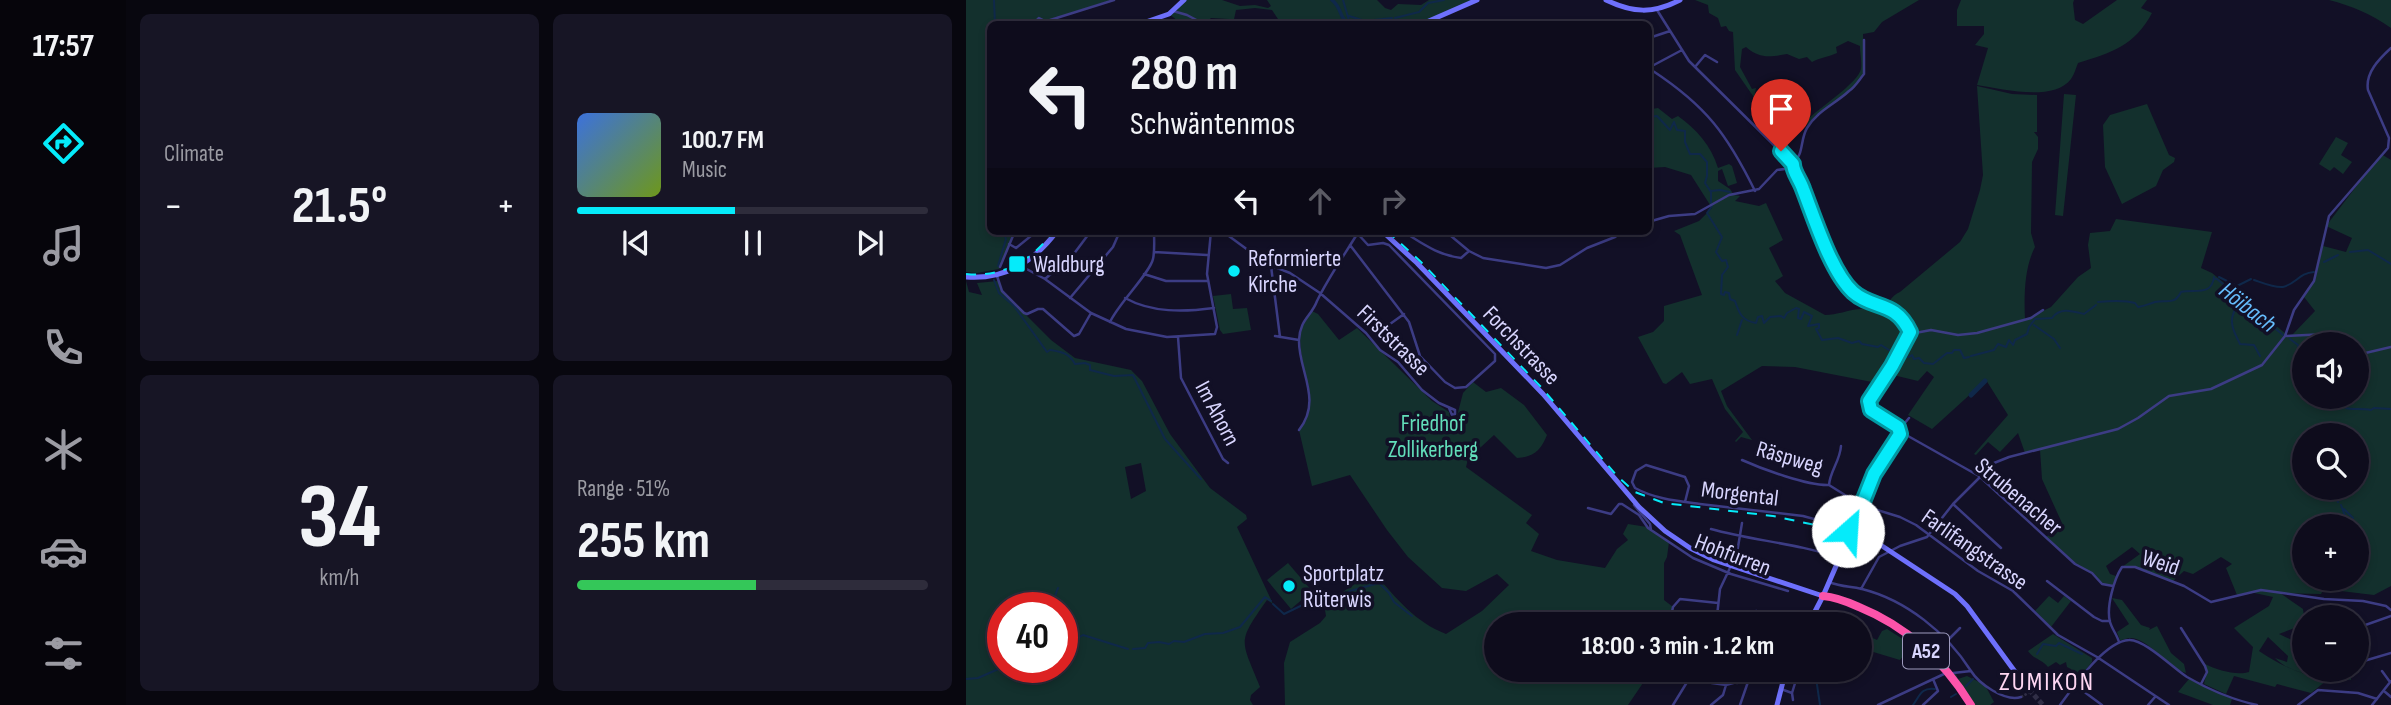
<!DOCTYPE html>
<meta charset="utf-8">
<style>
body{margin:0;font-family:"Sofia Sans Condensed",sans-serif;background:#171525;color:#f1f3f6;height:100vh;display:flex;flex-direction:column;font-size:26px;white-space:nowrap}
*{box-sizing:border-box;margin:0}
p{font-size:23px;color:#9b9ba3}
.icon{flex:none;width:38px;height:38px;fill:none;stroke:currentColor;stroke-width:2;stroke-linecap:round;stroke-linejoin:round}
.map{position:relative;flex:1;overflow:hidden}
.drawer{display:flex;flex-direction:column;gap:14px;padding:14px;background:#08070f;width:840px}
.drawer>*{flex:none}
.hud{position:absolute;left:21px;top:21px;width:665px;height:214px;border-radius:10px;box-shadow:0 4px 10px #0003,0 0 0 2px #2e2c3b;background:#0e0c1c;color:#f1f3f6;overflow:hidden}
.controls{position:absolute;left:1326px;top:332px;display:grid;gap:14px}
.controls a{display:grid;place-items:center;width:77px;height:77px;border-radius:50%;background:#0e0c1c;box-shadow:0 4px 10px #0003,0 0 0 2px #2e2c3b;font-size:35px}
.speed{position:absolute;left:21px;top:592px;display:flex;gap:14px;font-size:35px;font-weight:700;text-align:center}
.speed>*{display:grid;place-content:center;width:91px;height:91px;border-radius:50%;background:#0e0c1c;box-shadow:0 4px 10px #0003,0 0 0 2px #2e2c3b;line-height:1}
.speed .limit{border:10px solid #d22;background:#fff;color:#111}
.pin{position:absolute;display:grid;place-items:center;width:60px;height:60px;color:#fff;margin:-72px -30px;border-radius:50% 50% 50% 0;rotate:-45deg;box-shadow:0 0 7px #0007}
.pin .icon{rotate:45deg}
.me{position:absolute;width:77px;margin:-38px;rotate:26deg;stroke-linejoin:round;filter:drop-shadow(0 0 5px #0008)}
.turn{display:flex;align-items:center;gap:24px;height:147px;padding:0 28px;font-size:32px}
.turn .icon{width:91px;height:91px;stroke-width:2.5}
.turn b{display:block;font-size:49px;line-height:60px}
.lanes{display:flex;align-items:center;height:66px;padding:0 28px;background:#0003;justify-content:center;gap:35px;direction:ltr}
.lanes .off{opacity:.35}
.big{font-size:52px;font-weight:700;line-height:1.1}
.drawer .card{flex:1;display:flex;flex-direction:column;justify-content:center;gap:10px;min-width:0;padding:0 24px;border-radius:10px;background:#171525}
.drawer .dial{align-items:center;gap:0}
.dial b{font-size:91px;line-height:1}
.song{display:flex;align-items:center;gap:21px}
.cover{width:84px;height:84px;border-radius:10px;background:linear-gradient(135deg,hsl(220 70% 55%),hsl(80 70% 35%))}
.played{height:7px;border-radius:4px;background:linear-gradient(90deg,#05ebfa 45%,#2e2c3b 45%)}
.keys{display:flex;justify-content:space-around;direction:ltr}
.heat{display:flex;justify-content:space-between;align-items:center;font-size:38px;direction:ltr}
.charge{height:10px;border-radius:5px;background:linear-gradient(90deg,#34c759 51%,#2e2c3b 0)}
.drawer .tiles{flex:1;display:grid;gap:14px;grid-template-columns:repeat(2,1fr)}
.trip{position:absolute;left:518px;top:612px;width:388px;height:70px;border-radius:35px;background:#0e0c1c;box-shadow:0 4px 10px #0003,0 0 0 2px #2e2c3b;font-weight:700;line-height:70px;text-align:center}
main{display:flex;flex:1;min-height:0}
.tab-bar{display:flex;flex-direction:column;width:126px;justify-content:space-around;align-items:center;background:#06050b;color:#9b9ba3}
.tab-bar .icon{width:49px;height:49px}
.tab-bar .current{color:#05ebfa}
.tab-bar b{font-size:32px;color:#f1f3f6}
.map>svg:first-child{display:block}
.green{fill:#13302d;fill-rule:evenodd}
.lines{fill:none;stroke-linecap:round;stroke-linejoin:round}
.stream{stroke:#0f284a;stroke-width:2}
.canal{stroke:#0f284a;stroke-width:3.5}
.river{stroke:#0f284a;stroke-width:5}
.street-tunnel{stroke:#302e46;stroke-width:2.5;stroke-dasharray:2.5 1.5;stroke-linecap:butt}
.secondary-tunnel{stroke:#302e46;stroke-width:5;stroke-dasharray:5 2.5;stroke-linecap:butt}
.street{stroke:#3c3c84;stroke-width:2.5}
.secondary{stroke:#6e70fc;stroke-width:5}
.highway{stroke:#fc53aa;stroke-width:8}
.rail{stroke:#05ebfa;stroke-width:2;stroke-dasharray:10 9;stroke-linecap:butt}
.route-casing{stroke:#0399a2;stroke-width:18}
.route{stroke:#05ebfa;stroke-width:12}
.poi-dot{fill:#05ebfa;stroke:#121026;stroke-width:2.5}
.labels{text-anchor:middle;stroke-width:7;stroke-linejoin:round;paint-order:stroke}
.shield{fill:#121026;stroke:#9d9abd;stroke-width:2}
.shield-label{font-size:21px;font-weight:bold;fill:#d8d5fe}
.poi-label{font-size:23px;fill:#d8d5fe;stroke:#121026;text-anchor:start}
.street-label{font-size:23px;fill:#d8d5fe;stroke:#121026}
.park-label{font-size:23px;fill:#62deba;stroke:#121026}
.water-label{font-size:24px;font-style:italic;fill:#65bcfc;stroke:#121026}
.quarter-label{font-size:26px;letter-spacing:2px;fill:#fed7f2;stroke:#121026}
</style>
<main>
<nav class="tab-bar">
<b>17:57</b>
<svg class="icon current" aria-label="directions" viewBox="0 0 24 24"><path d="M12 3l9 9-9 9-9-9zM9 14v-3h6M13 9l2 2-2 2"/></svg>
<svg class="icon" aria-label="music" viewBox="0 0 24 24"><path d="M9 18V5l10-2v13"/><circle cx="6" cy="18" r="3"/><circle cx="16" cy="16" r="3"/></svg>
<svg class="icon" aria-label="phone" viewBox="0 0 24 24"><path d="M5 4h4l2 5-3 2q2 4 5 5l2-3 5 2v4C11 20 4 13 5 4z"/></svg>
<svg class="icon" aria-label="climate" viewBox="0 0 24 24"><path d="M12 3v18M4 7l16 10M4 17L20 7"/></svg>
<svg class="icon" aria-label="car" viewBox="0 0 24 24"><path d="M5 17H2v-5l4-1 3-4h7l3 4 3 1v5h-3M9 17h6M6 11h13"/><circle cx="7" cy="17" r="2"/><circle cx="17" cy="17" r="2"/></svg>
<svg class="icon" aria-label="filters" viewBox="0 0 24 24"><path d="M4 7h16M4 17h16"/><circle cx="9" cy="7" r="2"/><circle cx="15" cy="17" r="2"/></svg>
</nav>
<section class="drawer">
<div class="tiles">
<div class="card"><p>Climate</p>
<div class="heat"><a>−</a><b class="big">21.5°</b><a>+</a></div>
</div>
<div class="card">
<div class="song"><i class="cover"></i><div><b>100.7 FM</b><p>Music</p></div></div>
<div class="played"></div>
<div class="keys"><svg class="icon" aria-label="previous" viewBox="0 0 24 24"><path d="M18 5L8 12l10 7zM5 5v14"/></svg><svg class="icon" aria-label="pause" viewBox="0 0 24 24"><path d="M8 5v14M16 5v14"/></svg><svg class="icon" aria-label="next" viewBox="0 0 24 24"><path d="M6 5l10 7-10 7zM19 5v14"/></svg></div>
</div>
<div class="card dial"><b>34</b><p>km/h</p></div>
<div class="card"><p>Range · 51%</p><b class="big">255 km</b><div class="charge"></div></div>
</div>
</section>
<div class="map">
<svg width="1425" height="705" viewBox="0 0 1425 705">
<rect width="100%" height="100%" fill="#121026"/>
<path class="green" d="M0,0H145L70,24H24V231H48L33,269L11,273L0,272Z
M218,0H256L274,6L289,5L302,8L305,6L301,0H411L419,8L425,10L432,4L455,5L463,0H512L454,24H341L335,21L312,19L306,10L289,8L270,10L267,24H263V19L245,18L238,24H216L203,14Z
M729,0H953L916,22L908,32L897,34L898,74L883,92L850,115L842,125L801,106L798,101L799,95L805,101L817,105L816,108L841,120C853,108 892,83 895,69C896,62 894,53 894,46L882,41L870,47L871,53C863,57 852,58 846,62L841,57L833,59L821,54C804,57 794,59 780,47L776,49L774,67L786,89L790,88L789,93L799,108L794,106L769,70L767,32L763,31L760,26L755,27L752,18L743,13L742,5Z
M995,0H1108L1107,3L1109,20L1117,24L1151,0H1181L1175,8L1186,13C1168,46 1147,52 1112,63C1110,68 1108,75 1105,79C1088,102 1036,89 1011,85L1022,48L1009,45L1018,34V26H991V10Z
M1363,0H1425V28C1405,14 1386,6 1363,0Z
M1011,86L1046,94L1071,95V132H1068L1072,137V149L1066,162L1065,233L1069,247C1058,268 1058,297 1059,320L1085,307L1112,277L1125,268L1122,245L1124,233L1144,231L1150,219L1246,232L1235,268L1246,273L1320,334V336L1327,334L1349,311L1338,297L1348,281L1357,246L1380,252L1386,238L1360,226L1415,154L1425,160V586L1408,595L1358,589L1355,594L1314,593L1337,609L1339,624L1313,634L1339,646V670H1385V680C1360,677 1328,677 1309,658L1321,662L1322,656L1302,637L1293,651C1314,665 1333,674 1359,679L1360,681L1345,693L1311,684L1309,687L1268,676L1260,694L1238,684L1241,671L1239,664C1251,670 1271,676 1283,672L1287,647L1268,628L1303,606L1307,597L1284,592L1271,595L1260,568L1266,564L1255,557L1227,574L1218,571L1206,582L1169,567H1156L1174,554L1166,547L1140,566L1144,574L1150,576L1147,586L1136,584L1126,573L1109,564L1079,538L1096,523L1076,479L1074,450L1059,453L1052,433L1034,452L1022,442L1010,455L1008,454L1042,415L1020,380L966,429L942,415L968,377L961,371L952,381L923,374L914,386L915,381L906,382L829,367L796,366L755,391L761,406L786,440L775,437L770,442L769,441L777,432L759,409L746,379L724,384L716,372L700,384L697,383L672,337L687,332L698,321V306L736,295L714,235L708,231L733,221L746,208L725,175L699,167L683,168V106L686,109L692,108L706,119L712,116C731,130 745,145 752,168L763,164L766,166L771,183L762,186L756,169L752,171V181L764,189L768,195L774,196L769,201L793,206L800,203L817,240L803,248L817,276L809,281L819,293L859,315C871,315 882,310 894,309C902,308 910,312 917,307C924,302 925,296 934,292L994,242L1002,229L1014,190L1017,175ZM1339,345H1391V397H1339ZM1339,436H1391V488H1339ZM1339,527H1391V579H1339Z
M1098,94L1110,95L1097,216L1089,215Z
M1181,104L1203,155L1209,158L1208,162L1197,170L1190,186L1156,204L1139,167L1137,125L1144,115Z
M1370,137L1382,143L1375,155L1386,162L1377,174L1368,167L1364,171L1353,164Z
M0,281L3,292L16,295L11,283L32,281L34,289L85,340L109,358L165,370L176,381L204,434L244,488L280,515L281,519L271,527L307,604L301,600C270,644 275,639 294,687L285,695L284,700L287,705H0ZM175,463L180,491L165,499L159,467ZM37,607H96V667H37Z
M265,294L267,309L281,308L285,330L257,334L254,330L247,296Z
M346,311L352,314L373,340L391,328L466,401L483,412L484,419L490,420L497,393L507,382L520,392L535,388L558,405L581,435C575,450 568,457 551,458L528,435L502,459L500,467L566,515L560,523L573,534L565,551L591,560L639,568L651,549L662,540L657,534L662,524L681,527L703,542L701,557L698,563V600L707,607L703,625H530V670H688L687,680H679L662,705H319L318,663L324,642L354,623L360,616L358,604L403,575H410C431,599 449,622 480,634L516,611L543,585L531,574L500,591L476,588L442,557L421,530L384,475L346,486L333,430C337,422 342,415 343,405C345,377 320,331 346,311Z
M322,563L346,591L325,609L301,580Z
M1083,596L1092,603L1098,596L1105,601L1085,627L1069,611Z
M1146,598L1156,600L1175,625L1184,628L1183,630L1191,626L1205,653L1218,664L1220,673C1201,668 1183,638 1164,638C1161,638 1158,640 1154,640L1151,632L1163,624Z
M921,629L946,645L934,660L894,648V632L911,640L916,631Z
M1087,634L1126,658V662L1108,684L1105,669L1101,667L1100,662L1094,665L1090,662L1082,667C1076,659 1067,659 1062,651Z
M987,674H990L992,679L1001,676L1019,685L1028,702L1024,705H1007Z
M1223,679L1266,699L1264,705H1247L1212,692Z"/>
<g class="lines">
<path class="stream" d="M28,0L29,24
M377,0L384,24
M383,16L399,21L426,18
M429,18L453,12L462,3L478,0
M682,117L691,116L704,130L708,122L711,130L719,131V142L724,154H734L741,162V176L739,183L745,192V203
M745,191L754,190L764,192
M746,206L741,213L756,237L750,252L756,261L760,260L762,267L756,275L755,294L758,295L759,292L763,293L764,299L769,301C773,313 776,321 790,323L792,317L796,316L798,323L804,317L815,316L818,318L821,313L830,308L833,309L832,318L835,319L838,312L846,316L842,326L853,324V328L850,329L856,340L872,338L886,343L893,341L896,344L912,347L915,345L931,355L943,357L946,355L948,359L953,358L958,363L967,364L981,353H986L988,350H994L998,358L1003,357
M1384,252L1402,250L1425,264
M1358,262L1372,255
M32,266L40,239L37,231
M1253,277L1271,286L1285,279
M1248,279H1251L1317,335
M28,280L33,293L48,306L81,352L84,350C96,352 103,353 109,364L119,363L124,365V370L148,376L167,375L199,439L235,479
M1288,280C1297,283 1308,288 1317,287C1330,284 1333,273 1348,272
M1273,297C1273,305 1266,312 1266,320C1265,329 1271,337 1274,344L1288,345L1294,356
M1132,302C1142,301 1159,300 1169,303L1172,307C1180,306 1182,304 1189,302C1201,299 1208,306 1215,292C1229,289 1246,296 1248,277
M1068,325L1088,339L1094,348
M771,335L776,320
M1324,339L1332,345L1333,356L1339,360
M1005,356L1028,350L1032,344L1040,347L1043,340L1047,345L1049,340L1061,334L1063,327L1069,319L1086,318C1094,307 1106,311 1118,314L1130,305
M1366,397L1371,403H1379L1380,408C1386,410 1396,408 1405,410L1408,408L1425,409
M1361,488L1369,495L1372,502
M1375,505L1381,521
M1378,509L1387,518
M1384,525L1390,527
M1391,528L1396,532
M1391,547L1394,554V562
M307,604L318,614L351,598
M360,605L384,591L413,583L423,593L428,602L446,616
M85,607L92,588
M96,637L110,639L117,635L162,649
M167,649L179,648L182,643L193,642L203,644L208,641L218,642L239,634L257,633L274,627L299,597L305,601
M1071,654L1077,644L1090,646L1093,643L1116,654
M851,676L853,670
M850,678L854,705
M0,679L12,678L37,667
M1000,686L1007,679
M985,697L990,694
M947,705C954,695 956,687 969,689"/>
<path class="canal" d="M366,0C376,8 373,17 382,24"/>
<path class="river" d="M1005,395L1019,381"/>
<path class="street-tunnel" d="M1055,697L1064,692"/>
<path class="secondary-tunnel" d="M1058,684L1077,705"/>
<path class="street" d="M691,10L723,61L827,164C827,172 834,180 837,188C849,220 863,266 886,290C903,309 937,303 944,334
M207,11L221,15L238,24
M79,21L73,18L70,21L72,23L81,21L148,0
M686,37L704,31
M716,50L686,66L687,71C740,106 761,134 789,191
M729,67L739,55L751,62
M827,164C838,154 834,140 841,128C851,111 869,104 883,91C889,87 893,80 898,74V40
M682,222L703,216L729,214L763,195L793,189L811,170L826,168
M256,231L301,264L324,273L354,293L400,333L414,350L432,362L456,390L473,403L489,410
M436,231C456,243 471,255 495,258L503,251
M479,231L503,251L517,258L580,268L594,265L621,248L649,237L657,231
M43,244L50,248L71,231
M384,245L443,322L454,356L479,382L489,388L500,387L529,361V354L423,245L417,243L402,245L391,233
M188,252L241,255
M55,266L79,279L125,313L160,329L201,337L249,334L251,327L241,274L245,231
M305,266L314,337
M34,267L49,231
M178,274L200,281H242
M31,276L36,291L58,313L61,314L72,309H77L108,336L113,334L125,313
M79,279L107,255L125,231
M104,298L147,247L154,231
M159,298C186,313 218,312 248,308
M144,322C152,304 184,273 187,259C189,250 188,240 188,231
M417,329L438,314
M944,334L965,330L992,335L1011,333L1065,318L1077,310
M309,336L333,340
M1319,336L1361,334L1366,335L1376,345
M212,337L215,378L257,459L262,463
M1391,355L1425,347
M483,408L486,415L489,414V410
M333,430C357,400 332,370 333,340C334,319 345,317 351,301C362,278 379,254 393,231
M933,430L943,418
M934,433L931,427L905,410L903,401L926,366L944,334
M934,434L942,436L1013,476L1109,564L1126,573L1136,584L1147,586
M776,460C796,469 842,486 863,485
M1013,476L1028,463L1043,457L1152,429L1172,418L1203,396L1245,389L1296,365L1319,336L1328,310L1348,281L1363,216L1422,148L1423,138L1402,90C1399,73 1413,59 1425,48
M863,485L895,505L934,517L950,525L1012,571L1047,591L1092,635L1131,657L1203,705
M863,485C864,471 874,461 875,446
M719,502L723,486L719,477L680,465L670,471L666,482L669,488C689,499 712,501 734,504L837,516L881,528
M987,504L1035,548
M668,505L684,524L685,530
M622,508L645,514L653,504H656L673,515L682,528L727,558L765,574L822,591
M887,527L908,474L934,434
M745,529C787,541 832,543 873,558
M1081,581L1128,617L1136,621H1144
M863,582C876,587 883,586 896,589C940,600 981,633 1005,671
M895,589L913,557L934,546L961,537L987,504L1013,478
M703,625L707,607L714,599L752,603
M750,625L754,589L771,553L776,523
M784,625L787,613L790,611L826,625
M1215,628L1239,666L1241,672L1235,684
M1391,628L1425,616
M981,641L994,628
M1153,642C1151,635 1146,629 1144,622C1140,607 1148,579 1156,567H1169L1218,586L1245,602L1295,590L1358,599L1397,601L1420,606L1425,610
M1391,663L1425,653
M718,670L746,683L760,685L796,675H819
M1416,671L1424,682
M987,673L1005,671C1013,684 1039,702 1055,697
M742,681L745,670
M771,683L773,670
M1109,685L1136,705
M815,689L826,693L827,700
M1418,691L1425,697
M826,693L830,680
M707,705L726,674
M745,705L757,695L760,685
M774,705L783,679
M912,705L978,674
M957,705L972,691L967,679
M1094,705C1108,686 1139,641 1163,640C1178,639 1207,668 1221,677C1242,689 1267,700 1291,705
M1182,705L1189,697
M1332,705L1352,690L1392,693L1411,699
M1406,705L1425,681"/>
<path class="secondary" d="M640,0C667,13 687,14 714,0
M174,24L203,14L218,0
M456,24L511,0
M416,231L451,263L577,394L673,507L699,531L724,548L748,560L857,596
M0,277C39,280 68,262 91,231
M890,532L887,527L882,530L884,534L890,532L904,538L989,594L1001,606L1058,684
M842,625L857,596L884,534
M811,705L820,670"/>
<path class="highway" d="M857,596C870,597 882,602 893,607C942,627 978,661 1005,705"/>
<path class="rail" d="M421,231L455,262L575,387L651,476L669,492L698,503L807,516L877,531
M0,274C37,278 66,260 88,231"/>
</g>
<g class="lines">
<defs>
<path id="route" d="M815,151L827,164C827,172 834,180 837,189C848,217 865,272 887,292C907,310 929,300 944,332L926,366L903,401L905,410L932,427L934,434L908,474L887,527L882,531"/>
</defs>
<use href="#route" class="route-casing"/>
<use href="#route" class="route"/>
</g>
<g class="poi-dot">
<rect x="42" y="255" width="18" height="18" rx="3.5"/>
<circle cx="268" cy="271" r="7"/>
<circle cx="323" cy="586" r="7"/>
</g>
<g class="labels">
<rect class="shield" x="937" y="633.5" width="46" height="35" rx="5"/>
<g class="shield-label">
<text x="960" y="658">A52</text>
</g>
<g class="poi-label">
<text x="282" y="266">Reformierte<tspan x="282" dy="26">Kirche</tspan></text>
<text x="67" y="272">Waldburg</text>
<text x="337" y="581">Sportplatz<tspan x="337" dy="26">Rüterwis</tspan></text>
</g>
<g class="street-label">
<text transform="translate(428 340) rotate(44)" y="8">Firststrasse</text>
<text transform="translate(556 345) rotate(46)" y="8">Forchstrasse</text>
<text transform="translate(252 413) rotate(62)" y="8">Im Ahorn</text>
<text transform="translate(824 457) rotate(16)" y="8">Räspweg</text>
<text transform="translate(774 493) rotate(7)" y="8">Morgental</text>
<text transform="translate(1053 496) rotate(40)" y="8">Strubenacher</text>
<text transform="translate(1009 549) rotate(35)" y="8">Farlifangstrasse</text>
<text transform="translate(767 554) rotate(21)" y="8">Hohfurren</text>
<text transform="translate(1195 562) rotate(18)" y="8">Weid</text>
</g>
<g class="park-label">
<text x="467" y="431">Friedhof<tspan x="467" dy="26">Zollikerberg</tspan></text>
</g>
<g class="water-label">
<text transform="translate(1282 307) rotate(38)" y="8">Höibach</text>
</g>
<g class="quarter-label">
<text x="1081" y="690">ZUMIKON</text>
</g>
</g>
</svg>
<div class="controls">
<a><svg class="icon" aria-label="sound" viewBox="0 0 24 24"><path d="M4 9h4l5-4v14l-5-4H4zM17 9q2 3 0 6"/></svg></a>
<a><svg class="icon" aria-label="search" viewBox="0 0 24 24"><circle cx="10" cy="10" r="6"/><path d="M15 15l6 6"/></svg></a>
<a>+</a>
<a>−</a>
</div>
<div class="speed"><div class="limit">40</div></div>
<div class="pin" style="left:815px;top:151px;background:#d93025"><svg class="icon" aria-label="arrive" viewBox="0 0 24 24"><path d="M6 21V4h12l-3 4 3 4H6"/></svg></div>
<svg class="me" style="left:882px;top:531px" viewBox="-20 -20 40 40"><circle r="19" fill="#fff"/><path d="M0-13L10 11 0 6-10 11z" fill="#05ebfa"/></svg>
<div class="trip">18:00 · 3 min · 1.2 km</div>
<div class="hud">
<div class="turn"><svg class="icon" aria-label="left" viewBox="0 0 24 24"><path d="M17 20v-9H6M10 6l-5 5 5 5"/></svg><div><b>280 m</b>Schwäntenmos</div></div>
<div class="lanes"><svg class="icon" aria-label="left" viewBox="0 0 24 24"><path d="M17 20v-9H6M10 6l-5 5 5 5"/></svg><svg class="icon off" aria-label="ahead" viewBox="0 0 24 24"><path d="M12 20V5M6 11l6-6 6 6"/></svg><svg class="icon off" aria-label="right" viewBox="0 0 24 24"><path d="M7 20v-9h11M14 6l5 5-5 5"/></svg></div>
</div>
</div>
</main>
